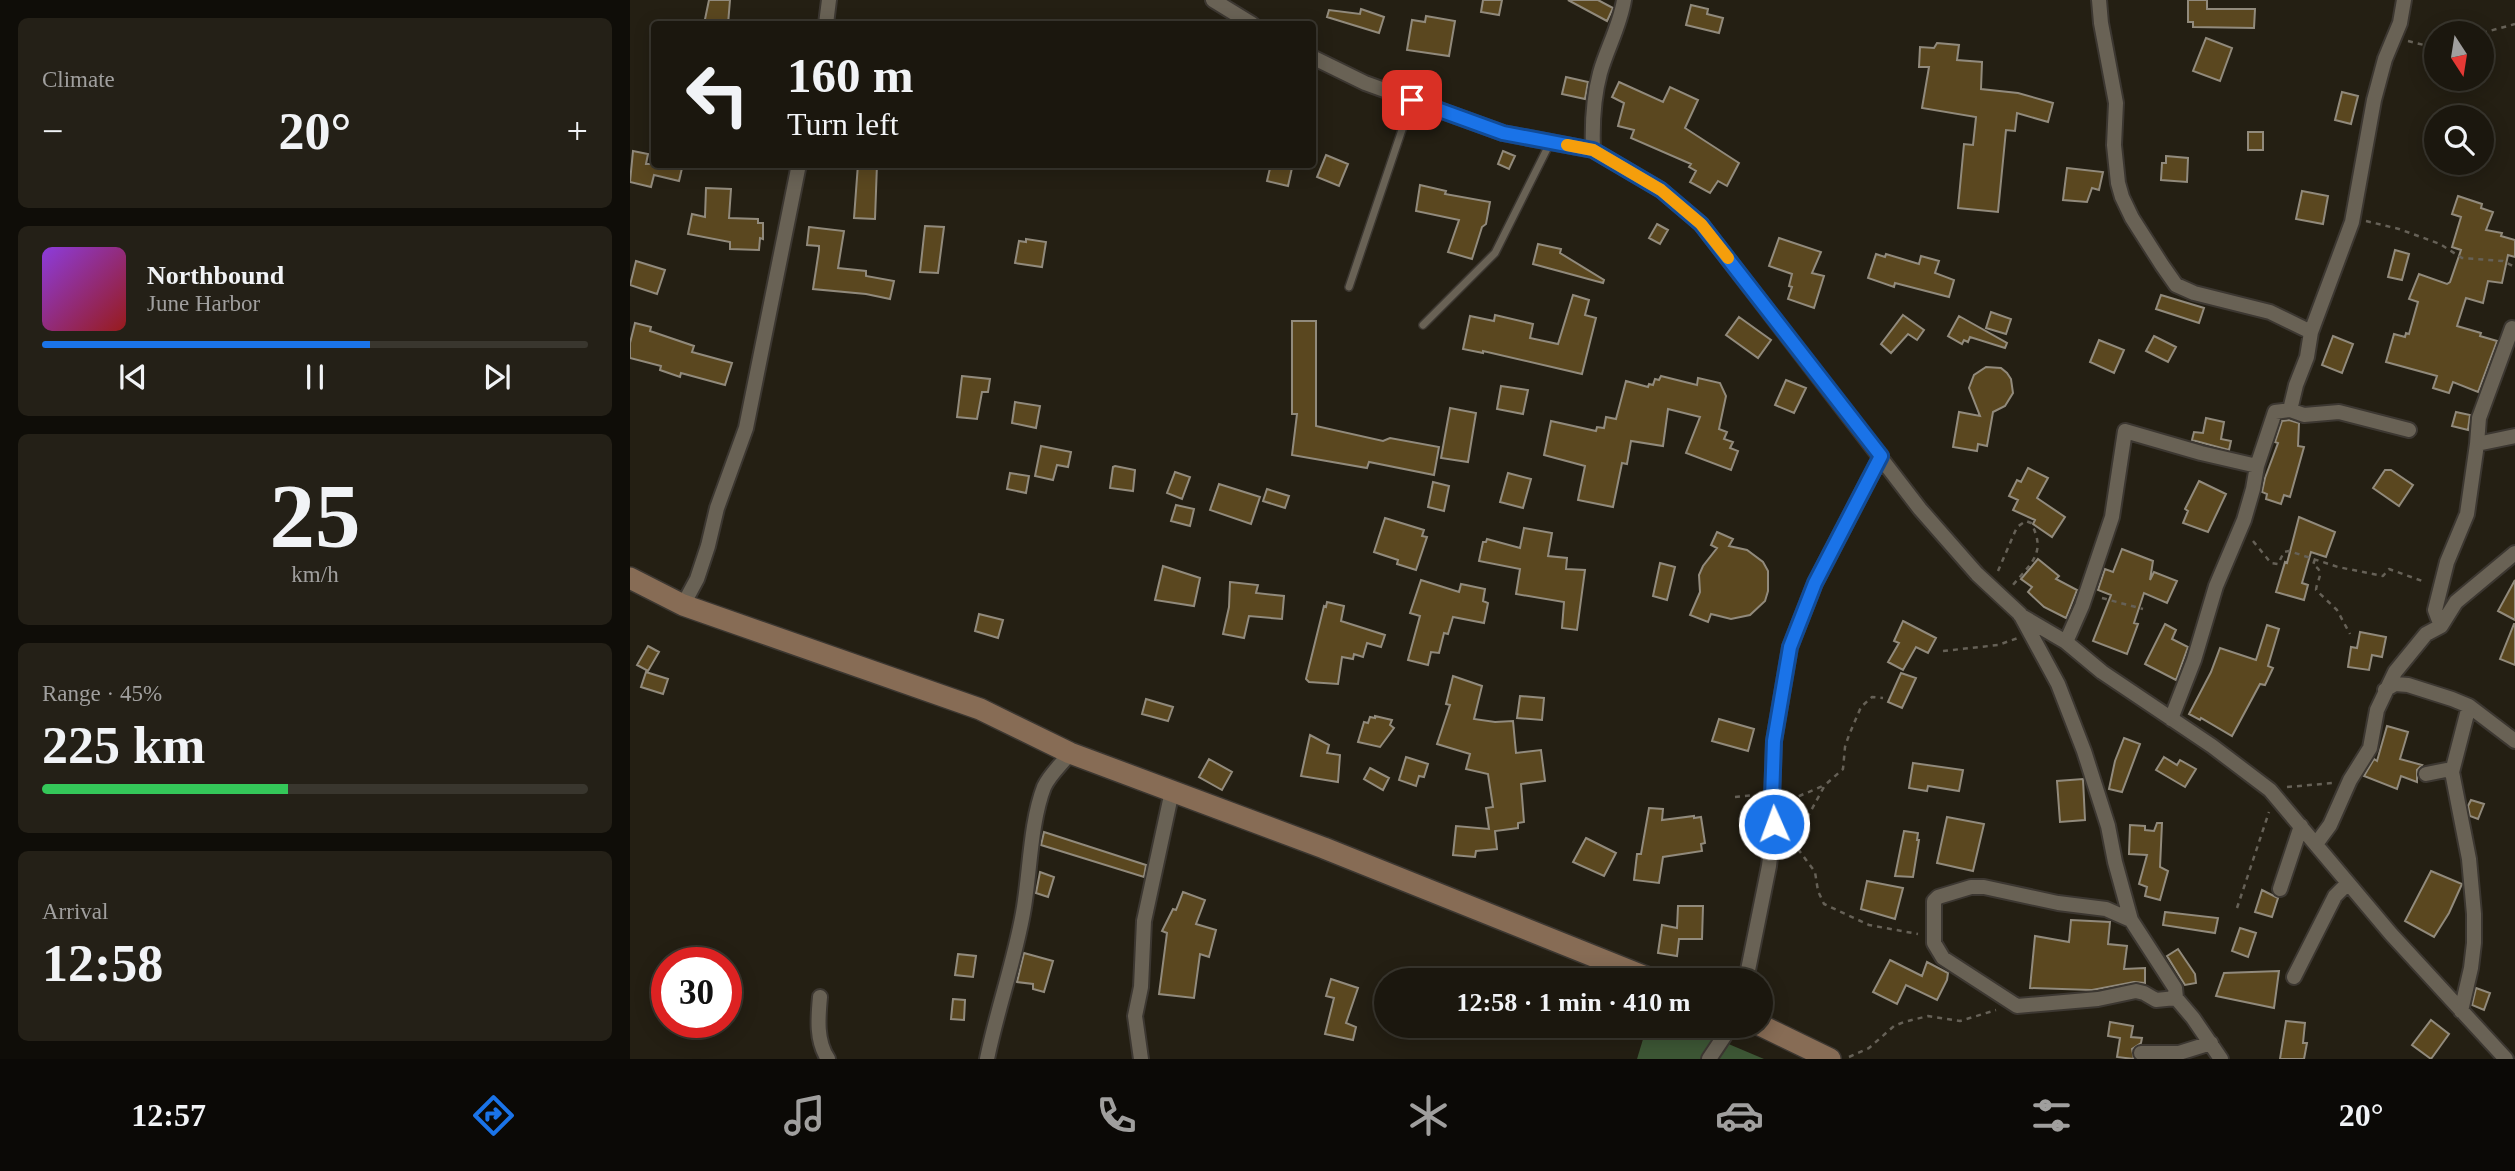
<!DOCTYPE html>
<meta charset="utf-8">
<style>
body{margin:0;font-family:"Times New Roman",serif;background:#242017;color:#f1f3f6;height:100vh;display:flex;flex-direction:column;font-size:26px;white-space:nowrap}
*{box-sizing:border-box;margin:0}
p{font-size:23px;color:#a09f9e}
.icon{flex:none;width:38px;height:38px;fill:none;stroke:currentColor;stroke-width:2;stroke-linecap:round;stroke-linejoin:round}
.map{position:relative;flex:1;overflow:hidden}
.drawer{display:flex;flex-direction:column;gap:18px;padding:18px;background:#0f0d08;width:630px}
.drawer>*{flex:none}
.top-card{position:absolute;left:21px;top:21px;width:665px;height:147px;border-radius:7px;box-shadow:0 4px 18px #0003,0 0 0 2px #39362e;background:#1b170e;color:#f1f3f6;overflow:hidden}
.needle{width:46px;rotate:168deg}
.fabs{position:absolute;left:1794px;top:21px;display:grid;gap:14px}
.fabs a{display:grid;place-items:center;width:70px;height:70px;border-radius:50%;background:#1b170e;box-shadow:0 4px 18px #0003,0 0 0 2px #39362e;font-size:35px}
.speed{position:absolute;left:21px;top:947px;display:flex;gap:14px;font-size:35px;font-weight:700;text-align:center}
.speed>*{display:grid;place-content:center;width:91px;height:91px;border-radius:50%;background:#1b170e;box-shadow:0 4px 18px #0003,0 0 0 2px #39362e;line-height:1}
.speed .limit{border:10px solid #d22;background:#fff;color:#111}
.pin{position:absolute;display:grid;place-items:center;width:60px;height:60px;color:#fff;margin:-30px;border-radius:14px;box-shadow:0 4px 10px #0006}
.me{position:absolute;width:77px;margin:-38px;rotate:358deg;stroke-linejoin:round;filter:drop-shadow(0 0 5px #0008)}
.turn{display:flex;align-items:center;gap:24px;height:147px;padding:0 21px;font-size:32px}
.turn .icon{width:91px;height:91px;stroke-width:2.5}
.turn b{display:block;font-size:49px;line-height:60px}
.big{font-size:52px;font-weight:800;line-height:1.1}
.drawer .tile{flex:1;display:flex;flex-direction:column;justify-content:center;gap:10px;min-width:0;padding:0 24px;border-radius:10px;background:#242017}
.drawer .dial{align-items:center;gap:0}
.dial b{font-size:91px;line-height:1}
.song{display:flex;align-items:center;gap:21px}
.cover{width:84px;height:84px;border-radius:10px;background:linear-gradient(135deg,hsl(270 70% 55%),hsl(0 70% 35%))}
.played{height:7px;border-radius:4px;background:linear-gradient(90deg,#1a73e8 60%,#39362e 60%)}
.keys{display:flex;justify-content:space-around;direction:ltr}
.heat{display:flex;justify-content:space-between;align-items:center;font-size:38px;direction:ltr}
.charge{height:10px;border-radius:5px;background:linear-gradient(90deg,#34c759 45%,#39362e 0)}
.trip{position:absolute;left:744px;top:968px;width:399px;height:70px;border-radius:35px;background:#1b170e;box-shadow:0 4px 18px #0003,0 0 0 2px #39362e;font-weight:800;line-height:70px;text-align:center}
.tab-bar{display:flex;height:112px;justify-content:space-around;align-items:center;background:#0b0906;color:#a09f9e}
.tab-bar .icon{width:49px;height:49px}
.tab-bar .current{color:#1a73e8}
.tab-bar b{font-size:32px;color:#f1f3f6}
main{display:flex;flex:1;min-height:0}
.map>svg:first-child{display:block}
.forest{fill:#3d5735}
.building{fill:#5a471f;stroke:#918a7c;stroke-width:2}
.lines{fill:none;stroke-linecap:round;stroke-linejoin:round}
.lane-casing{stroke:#3c3731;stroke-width:10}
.street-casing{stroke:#3c3731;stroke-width:18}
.secondary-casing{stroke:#3c3731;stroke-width:24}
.path{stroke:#666157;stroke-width:2.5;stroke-dasharray:5 5;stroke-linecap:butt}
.lane{stroke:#696255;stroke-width:7}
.street{stroke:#696255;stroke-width:14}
.secondary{stroke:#876c55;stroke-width:21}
.route-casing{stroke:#114b97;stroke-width:18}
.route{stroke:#1a73e8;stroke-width:12}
.slow{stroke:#f59e0b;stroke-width:12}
</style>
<main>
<section class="drawer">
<div class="tile"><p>Climate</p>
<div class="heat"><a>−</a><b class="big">20°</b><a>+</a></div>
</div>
<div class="tile">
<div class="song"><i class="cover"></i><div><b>Northbound</b><p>June Harbor</p></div></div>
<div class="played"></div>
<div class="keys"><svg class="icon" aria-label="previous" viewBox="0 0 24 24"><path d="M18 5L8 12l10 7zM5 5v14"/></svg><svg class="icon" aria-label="pause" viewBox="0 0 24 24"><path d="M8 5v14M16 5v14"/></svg><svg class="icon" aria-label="next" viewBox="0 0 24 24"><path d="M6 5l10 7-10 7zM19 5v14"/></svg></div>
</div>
<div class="tile dial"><b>25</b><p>km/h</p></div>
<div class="tile"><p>Range · 45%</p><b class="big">225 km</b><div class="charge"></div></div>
<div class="tile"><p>Arrival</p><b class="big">12:58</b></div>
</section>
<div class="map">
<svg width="1885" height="1059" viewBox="0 0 1885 1059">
<rect width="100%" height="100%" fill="#241f13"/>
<path class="forest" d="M1017,1026H1056L1134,1059H1007Z"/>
<path class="building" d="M79,0H100L98,24H74Z
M853,0H872L869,15L851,12Z
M938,0H968L983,8L977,21Z
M1558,0H1577V9H1625L1624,28L1563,27V22H1558Z
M1061,5L1078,9L1077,14L1093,18L1089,33L1056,25Z
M731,9L754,17L749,33L697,17L699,10L730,14Z
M796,16L825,21L819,56L777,50L782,20L795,22Z
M1576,38L1602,48L1590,81L1563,71Z
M1307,43L1329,45L1327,60L1352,62L1351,89L1388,93L1423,103L1418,122L1387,113L1385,131L1376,130L1368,212L1328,208L1334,144L1343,145L1346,117L1292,108L1299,67H1289L1290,47L1304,48Z
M936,77L958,82L955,99L932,94Z
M989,82L1033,102L1040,87L1068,100L1055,128L1109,163L1097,186L1088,181L1080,193L1060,182L1066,171L1059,167L1061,164L1001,138L1004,130L988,126L994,103L982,97Z
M1712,92L1728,96L1721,124L1705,120Z
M1618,132H1633V150H1618Z
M3,151L18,154L16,164H53L49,181L24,175L21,187L0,182Z
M873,151L885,156L879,169L868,164Z
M696,155L718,164L709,186L687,177Z
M1536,156L1558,158L1557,182L1531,180L1532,163H1536Z
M228,164H247L245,219L224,218Z
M641,164L662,168L658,186L637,181Z
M1437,168L1473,172L1469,190L1462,188L1457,202L1433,200Z
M790,185L816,191L815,194L860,202L856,224L852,227L842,259L818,252L829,220L786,211Z
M76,188L101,189L99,218L128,219V223H133V239L130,238L129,250L100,249V242L58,234L62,214L75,217Z
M1672,191L1698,196L1693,224L1666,219Z
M1828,196L1852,204L1851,208L1863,212L1856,230L1872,233L1871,236L1885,240V257L1878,255L1872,283L1858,281L1853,303L1836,298L1827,326L1851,333L1850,336L1867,341L1848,392L1823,382L1819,393L1803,388L1807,376L1756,362L1764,334L1775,337L1776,333L1779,334L1788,302L1779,299L1789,274L1817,284L1820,282L1831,250L1822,247L1831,217L1822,214Z
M1027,224L1038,230L1030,244L1019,238Z
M295,226L314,227L308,273L290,272Z
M179,227L214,231L208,268L236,271V276L264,281L260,299L236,294L183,289L189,250V246L177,245Z
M1149,238L1191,252L1182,273L1194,276L1184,308L1158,299L1162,287L1159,286L1162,274L1139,266Z
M396,239L416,242L412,267L385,263L389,241L396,242Z
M908,244L931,249L930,253L974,280L973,283L903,264Z
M1765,250L1779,254L1772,280L1758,277Z
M1246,254L1255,257L1256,254L1289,264L1291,256L1309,261L1305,273L1324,280L1319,297L1265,283L1264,287L1238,278Z
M6,261L35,270L27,294L0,285Z
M943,295L959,300L955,315L966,318L952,374L853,351V353L833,349L840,316L864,321L865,315L903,324L900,338L928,344Z
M1531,295L1574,308L1569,323L1526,309Z
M1361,312L1381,319L1376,334L1356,328Z
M1273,315L1294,330L1287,340L1278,334L1261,353L1251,344Z
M1329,316L1377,343L1375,348L1340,337L1338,342L1334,340L1332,344L1318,336Z
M1109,317L1141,340L1128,358L1096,335Z
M662,321H686V426L753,441L760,438L809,447L804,475L739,462L737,468L662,455L667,414H662Z
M5,323L21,327L20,331L64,346L62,352L102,363L95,385L51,373L50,377L30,370L31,366L0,358V343Z
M1524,336L1546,347L1538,362L1516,351Z
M1703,336L1723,344L1712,373L1692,365Z
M1469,340L1494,350L1484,373L1460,362Z
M1356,367L1371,368L1377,373L1381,379L1383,393L1375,406L1363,412L1357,446L1348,444L1347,451L1323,447L1329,412L1350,416L1339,388L1344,375Z
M332,376L360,379L358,392H352L347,419L327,417Z
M1031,376L1067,385L1068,378L1090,383L1096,396L1089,429L1097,432L1094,439L1103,442L1100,448L1108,451L1101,470L1056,453L1070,417L1038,409L1033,446L1001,441L997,464L992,463L983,507L948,500L955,466L914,455L921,421L966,431L967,427L974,428L976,417L986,419L996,381L1018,387L1019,384L1023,385L1025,379L1029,380Z
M1156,380L1176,388L1164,413L1145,405Z
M871,386L898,390L893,414L867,409Z
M385,402L410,406L406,428L382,423Z
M820,408L846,413L838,462L811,458Z
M1826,412L1840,415L1838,430L1822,426Z
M1576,418L1594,422L1591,439L1601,441L1599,450L1562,440L1564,432L1573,433Z
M1659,420L1669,423L1668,446L1674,447L1660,497L1654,495L1651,504L1636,499L1637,494L1632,492L1635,478L1648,443L1645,442L1652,421Z
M411,446L441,452L438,467L427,465L423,480L405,476Z
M485,466L505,470L503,491L480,488L483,467Z
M1398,468L1418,478L1407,498L1435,517L1422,537L1403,524L1405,520L1383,510L1388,500L1379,496L1387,480L1391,482Z
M1755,470H1761L1783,485L1769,506L1743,488Z
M545,472L560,477L552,499L537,493Z
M380,473L399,476L396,493L377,489Z
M878,473L901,479L893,508L870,502Z
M1569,481L1596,494L1578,532L1553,523L1558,511L1555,509Z
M803,482L819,486L814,511L798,507Z
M589,484L630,497L621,524L580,510Z
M637,489L659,496L655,508L633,501Z
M546,505L564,509L560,526L541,521Z
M1669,517L1705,532L1696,557L1681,552L1672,583L1678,585L1674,600L1646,592L1655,562L1657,563Z
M755,518L794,530L792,536L797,537L786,570L767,564L768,560L744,552Z
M894,528L922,533L918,556L937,558L936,569L955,570L947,630L932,628L934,602L886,594L890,569L849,561L853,542H856L857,539L890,548Z
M1087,532L1103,539L1099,546L1117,550L1133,562L1138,571V591L1135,601L1120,615L1101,619L1081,614L1078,622L1060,615L1070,592L1069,575L1073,566L1087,548L1081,545Z
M1492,549L1523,561L1520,580L1524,572L1547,581L1537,603L1514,593L1504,623L1508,624L1497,654L1463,641L1481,595L1468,590L1475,569L1483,572Z
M1408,559L1429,576L1426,579L1447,590L1436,618L1414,607L1398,592L1402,587L1391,579Z
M1030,563L1045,567L1037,600L1023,596Z
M533,566L570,578L564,606L525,600Z
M791,580L829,592L831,584L855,589L853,601L858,603L854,623L823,617L818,634L814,633L809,653L801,652L798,665L778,660L790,616L780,613Z
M1885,580V620L1868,611Z
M600,582L628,585L626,593L654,596L652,619L619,616L614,638L593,634L599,607Z
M697,602L714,606L711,621L755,635L751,647L737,643L733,657L724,654L723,659L712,657L708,684L679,682L676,679L694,606L696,607Z
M349,614L373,620L368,638L345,631Z
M1273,621L1306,638L1298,653L1286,647L1273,670L1258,662L1269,643L1264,641Z
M1535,624L1546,630L1542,639L1558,647L1546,680L1515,664Z
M1884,624H1885V665L1870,659Z
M1637,625L1649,629L1638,666L1643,668L1635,685L1630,684L1602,736L1571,718L1570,720L1559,714L1581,672L1590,648L1626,660Z
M1730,632L1756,637L1752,657L1742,655L1739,670L1718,667L1721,647L1727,648Z
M18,646L29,652L18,671L7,665Z
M16,672L38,679L33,694L11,687Z
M1271,673L1286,678L1272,708L1258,702Z
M823,676L852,686L844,719L865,722L883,721L886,753L911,750L915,781L891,784L894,822L888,823V828L865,831L867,849L846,851L845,857L823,855L826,826L859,829L856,808L863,807L858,774L836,769L840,754L807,744L820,705L816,704Z
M890,696L914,698L912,720L887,718Z
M516,699L543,707L538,721L512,714Z
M745,716L762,720L760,725L764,728L750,747L728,742L734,722L738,723L740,717L745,718Z
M1089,719L1124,729L1118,751L1082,741Z
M1757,726L1778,732L1770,759L1792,765L1787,770V782L1771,776L1767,789L1734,776L1744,759L1747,761Z
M680,735L699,745L697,753L710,755L708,782L671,776Z
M1494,738L1510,744L1492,792L1479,789L1485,761Z
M776,757L798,764L794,777L789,776L786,786L769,780Z
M1534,757L1547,765L1550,760L1566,769L1555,787L1526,770Z
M579,759L602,772L592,790L569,777Z
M1283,763L1333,770L1329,791L1298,786L1297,791L1279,788Z
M740,768L759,778L753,790L734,779Z
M1453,779L1455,820L1430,822L1427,781Z
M1841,800L1854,804L1848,819L1840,816L1838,806Z
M1019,808L1033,809L1032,820L1064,816V818L1071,817L1075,843L1071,844L1072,851L1033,857L1029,883L1004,880L1007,854H1011Z
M1317,817L1354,824L1343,871L1307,863Z
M1527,823H1532L1530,867L1538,871L1530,900L1515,896L1517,887L1509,884L1517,855L1499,854L1500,825L1515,826V830L1524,831Z
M1274,831L1288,833L1287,840H1289L1283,877L1265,876Z
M414,832L516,865L514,877L411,845Z
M956,838L986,853L974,876L943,862Z
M1801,871L1832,884L1819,913L1804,937L1775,921Z
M410,872L424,877L418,897L406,893Z
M1237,881L1273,888L1265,919L1231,909Z
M1632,890L1648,898L1642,917L1625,912Z
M553,892L575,900L566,924L586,930L579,957L570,954L564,998L529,994L537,933L532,931L543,909L546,910Z
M1048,906H1073L1072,939H1049L1047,956L1028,953L1032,925L1047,928Z
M1535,912L1588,918L1585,933L1533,925Z
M1441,920L1480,922L1478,944L1497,946L1494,969L1515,968V983L1504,982L1462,990L1400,988L1405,936L1439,942Z
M1610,928L1626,933L1618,957L1602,951Z
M1548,949L1565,974L1566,983L1555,985L1537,956Z
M394,953L423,961L414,992L403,989V984L387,982Z
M328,954L346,956L343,977L325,975Z
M1260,960L1292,976L1297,962L1318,973L1317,980L1307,1000L1276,985L1267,1004L1243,992Z
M1649,971L1644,1008L1586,996L1594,973Z
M701,979L728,988L716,1023L726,1027L723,1040L695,1034L704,998L696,996Z
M1846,988L1860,993L1854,1010L1842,1005Z
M323,999L335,1000L334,1020L321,1019Z
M1801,1020L1819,1034L1801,1059L1782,1045Z
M1656,1021L1675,1023L1673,1043H1677L1674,1059H1650Z
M1480,1022L1503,1026L1501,1037L1512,1038L1511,1043L1502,1049L1504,1059L1487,1057L1490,1038L1478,1036Z"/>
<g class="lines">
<defs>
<path id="lane" d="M719,287L782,100
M793,325L865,253L920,143"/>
<path id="street" d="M583,0L622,24
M1469,0L1471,23L1486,103L1484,145L1488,183L1492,197L1502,218L1532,265L1546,285L1564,293L1640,312L1681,332
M196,24L199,0
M682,57L735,83L873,133L963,150L1031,190L1071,224L1290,509L1347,574L1390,614L1428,684L1454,751L1478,826L1485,862L1501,920L1545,988L1546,998L1563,1018L1591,1059
M963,150C962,124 963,99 970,73C977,48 990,26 994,0
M1882,328L1849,418L1847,444L1885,436
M1660,410L1666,385L1677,357L1681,332L1722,222L1744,100L1755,59L1770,23L1774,0
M53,605L67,579L78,546L87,508L116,428L169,164
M1390,615L1436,642L1472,672L1582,746L1640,790L1761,934L1876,1059
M1811,626L1805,610L1817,562L1837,514L1847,444
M1436,642L1452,606L1482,517L1495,431L1571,453L1627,466
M1755,690L1765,684L1778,685L1822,699L1839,706L1885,741
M1541,719L1564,660L1586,586L1614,520L1623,489L1627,466L1645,412L1660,410L1674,415L1709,412L1779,430
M1796,774L1816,770L1822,772
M1686,844L1700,825L1720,780L1740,748L1747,710L1765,672L1796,634L1811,626L1826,602L1885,553
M1650,889L1671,826
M1501,920L1476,909L1428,903L1354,887H1341L1308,897L1304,901V943L1313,958L1387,1006L1468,999L1506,991L1514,993L1526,1000L1546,998
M1664,977L1705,896L1717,884
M1116,980L1139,866L1144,824L1142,799L1144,741L1160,647L1185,583L1251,456
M190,997C188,1018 186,1041 198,1059
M1831,1011L1841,968L1844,943V914L1839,859L1822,772L1839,706
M1511,1053H1549L1581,1043
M357,1059C367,1010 384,963 393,913C400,875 400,823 414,787C420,774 432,764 440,753
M511,1059L505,1016L511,987L514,921L542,791
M1079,1059L1101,1026"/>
<path id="secondary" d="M0,578L53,605L350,709L440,753L694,848L1023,980
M1130,1025L1200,1059"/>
</defs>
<use href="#lane" class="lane-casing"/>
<use href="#street" class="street-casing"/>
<use href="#secondary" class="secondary-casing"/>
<path class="path" d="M1852,33L1885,24
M1778,41L1794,45L1806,44
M1736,221L1769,229L1810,244L1832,258L1873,261L1885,267
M1623,541L1641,563L1648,564L1654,552L1659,551L1708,567L1753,576L1759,569L1795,582
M1685,559L1683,565C1696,572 1687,579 1686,590L1707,610L1720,634
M1368,571L1387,527L1396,521L1401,523C1417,553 1401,563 1383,585
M1472,598L1513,609
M1313,651L1368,645L1388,638
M1657,787L1703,783
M1105,797L1125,795
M1159,798L1167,797L1195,785
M1159,838H1166L1195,785L1213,769L1215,747L1219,735L1231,707L1242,697L1253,698
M1162,841L1185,872L1188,891L1194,904L1239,925L1288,934
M1607,908L1639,812
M1219,1057L1239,1048L1264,1026L1274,1022L1298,1016L1330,1021L1366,1010"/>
<use href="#lane" class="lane"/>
<use href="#street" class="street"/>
<use href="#secondary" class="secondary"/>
</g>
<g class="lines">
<defs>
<path id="route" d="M782,100L873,133L963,150L1031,190L1071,224L1251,456L1185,583L1160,647L1144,741L1142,799L1144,824"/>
</defs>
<use href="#route" class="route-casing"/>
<use href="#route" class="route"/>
<path class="slow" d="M937,145L963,150L1031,190L1071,224L1098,258"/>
</g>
</svg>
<div class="fabs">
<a><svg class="needle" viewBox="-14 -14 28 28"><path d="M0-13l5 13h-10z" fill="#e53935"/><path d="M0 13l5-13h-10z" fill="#a09f9e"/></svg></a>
<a><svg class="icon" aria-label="search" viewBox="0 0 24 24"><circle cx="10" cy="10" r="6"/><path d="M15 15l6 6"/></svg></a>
</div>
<div class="speed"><div class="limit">30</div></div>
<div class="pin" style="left:782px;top:100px;background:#d93025"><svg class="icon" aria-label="arrive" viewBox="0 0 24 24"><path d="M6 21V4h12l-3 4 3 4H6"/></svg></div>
<svg class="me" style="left:1144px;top:824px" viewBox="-20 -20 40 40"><circle r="17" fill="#1a73e8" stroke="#fff" stroke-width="3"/><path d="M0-11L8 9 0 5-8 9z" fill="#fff"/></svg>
<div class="trip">12:58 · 1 min · 410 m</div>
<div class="top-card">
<div class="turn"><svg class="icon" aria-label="left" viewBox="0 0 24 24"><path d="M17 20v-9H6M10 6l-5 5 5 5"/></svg><div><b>160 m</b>Turn left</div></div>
</div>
</div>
</main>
<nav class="tab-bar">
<b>12:57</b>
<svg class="icon current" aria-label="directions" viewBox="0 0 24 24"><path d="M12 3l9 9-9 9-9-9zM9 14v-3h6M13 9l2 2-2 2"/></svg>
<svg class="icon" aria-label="music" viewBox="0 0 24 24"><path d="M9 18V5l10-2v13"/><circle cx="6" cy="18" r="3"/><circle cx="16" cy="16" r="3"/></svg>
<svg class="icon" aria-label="phone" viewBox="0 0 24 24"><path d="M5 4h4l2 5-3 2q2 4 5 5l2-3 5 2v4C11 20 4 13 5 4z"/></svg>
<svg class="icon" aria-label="climate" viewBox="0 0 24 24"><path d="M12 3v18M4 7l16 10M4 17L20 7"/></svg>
<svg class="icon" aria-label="car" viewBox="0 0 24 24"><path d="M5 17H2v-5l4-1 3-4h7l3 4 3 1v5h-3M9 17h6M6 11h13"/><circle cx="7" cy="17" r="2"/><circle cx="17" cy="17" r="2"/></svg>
<svg class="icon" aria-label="filters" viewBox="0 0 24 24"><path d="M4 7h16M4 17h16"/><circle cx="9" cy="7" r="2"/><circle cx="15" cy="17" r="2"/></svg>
<b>20°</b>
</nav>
